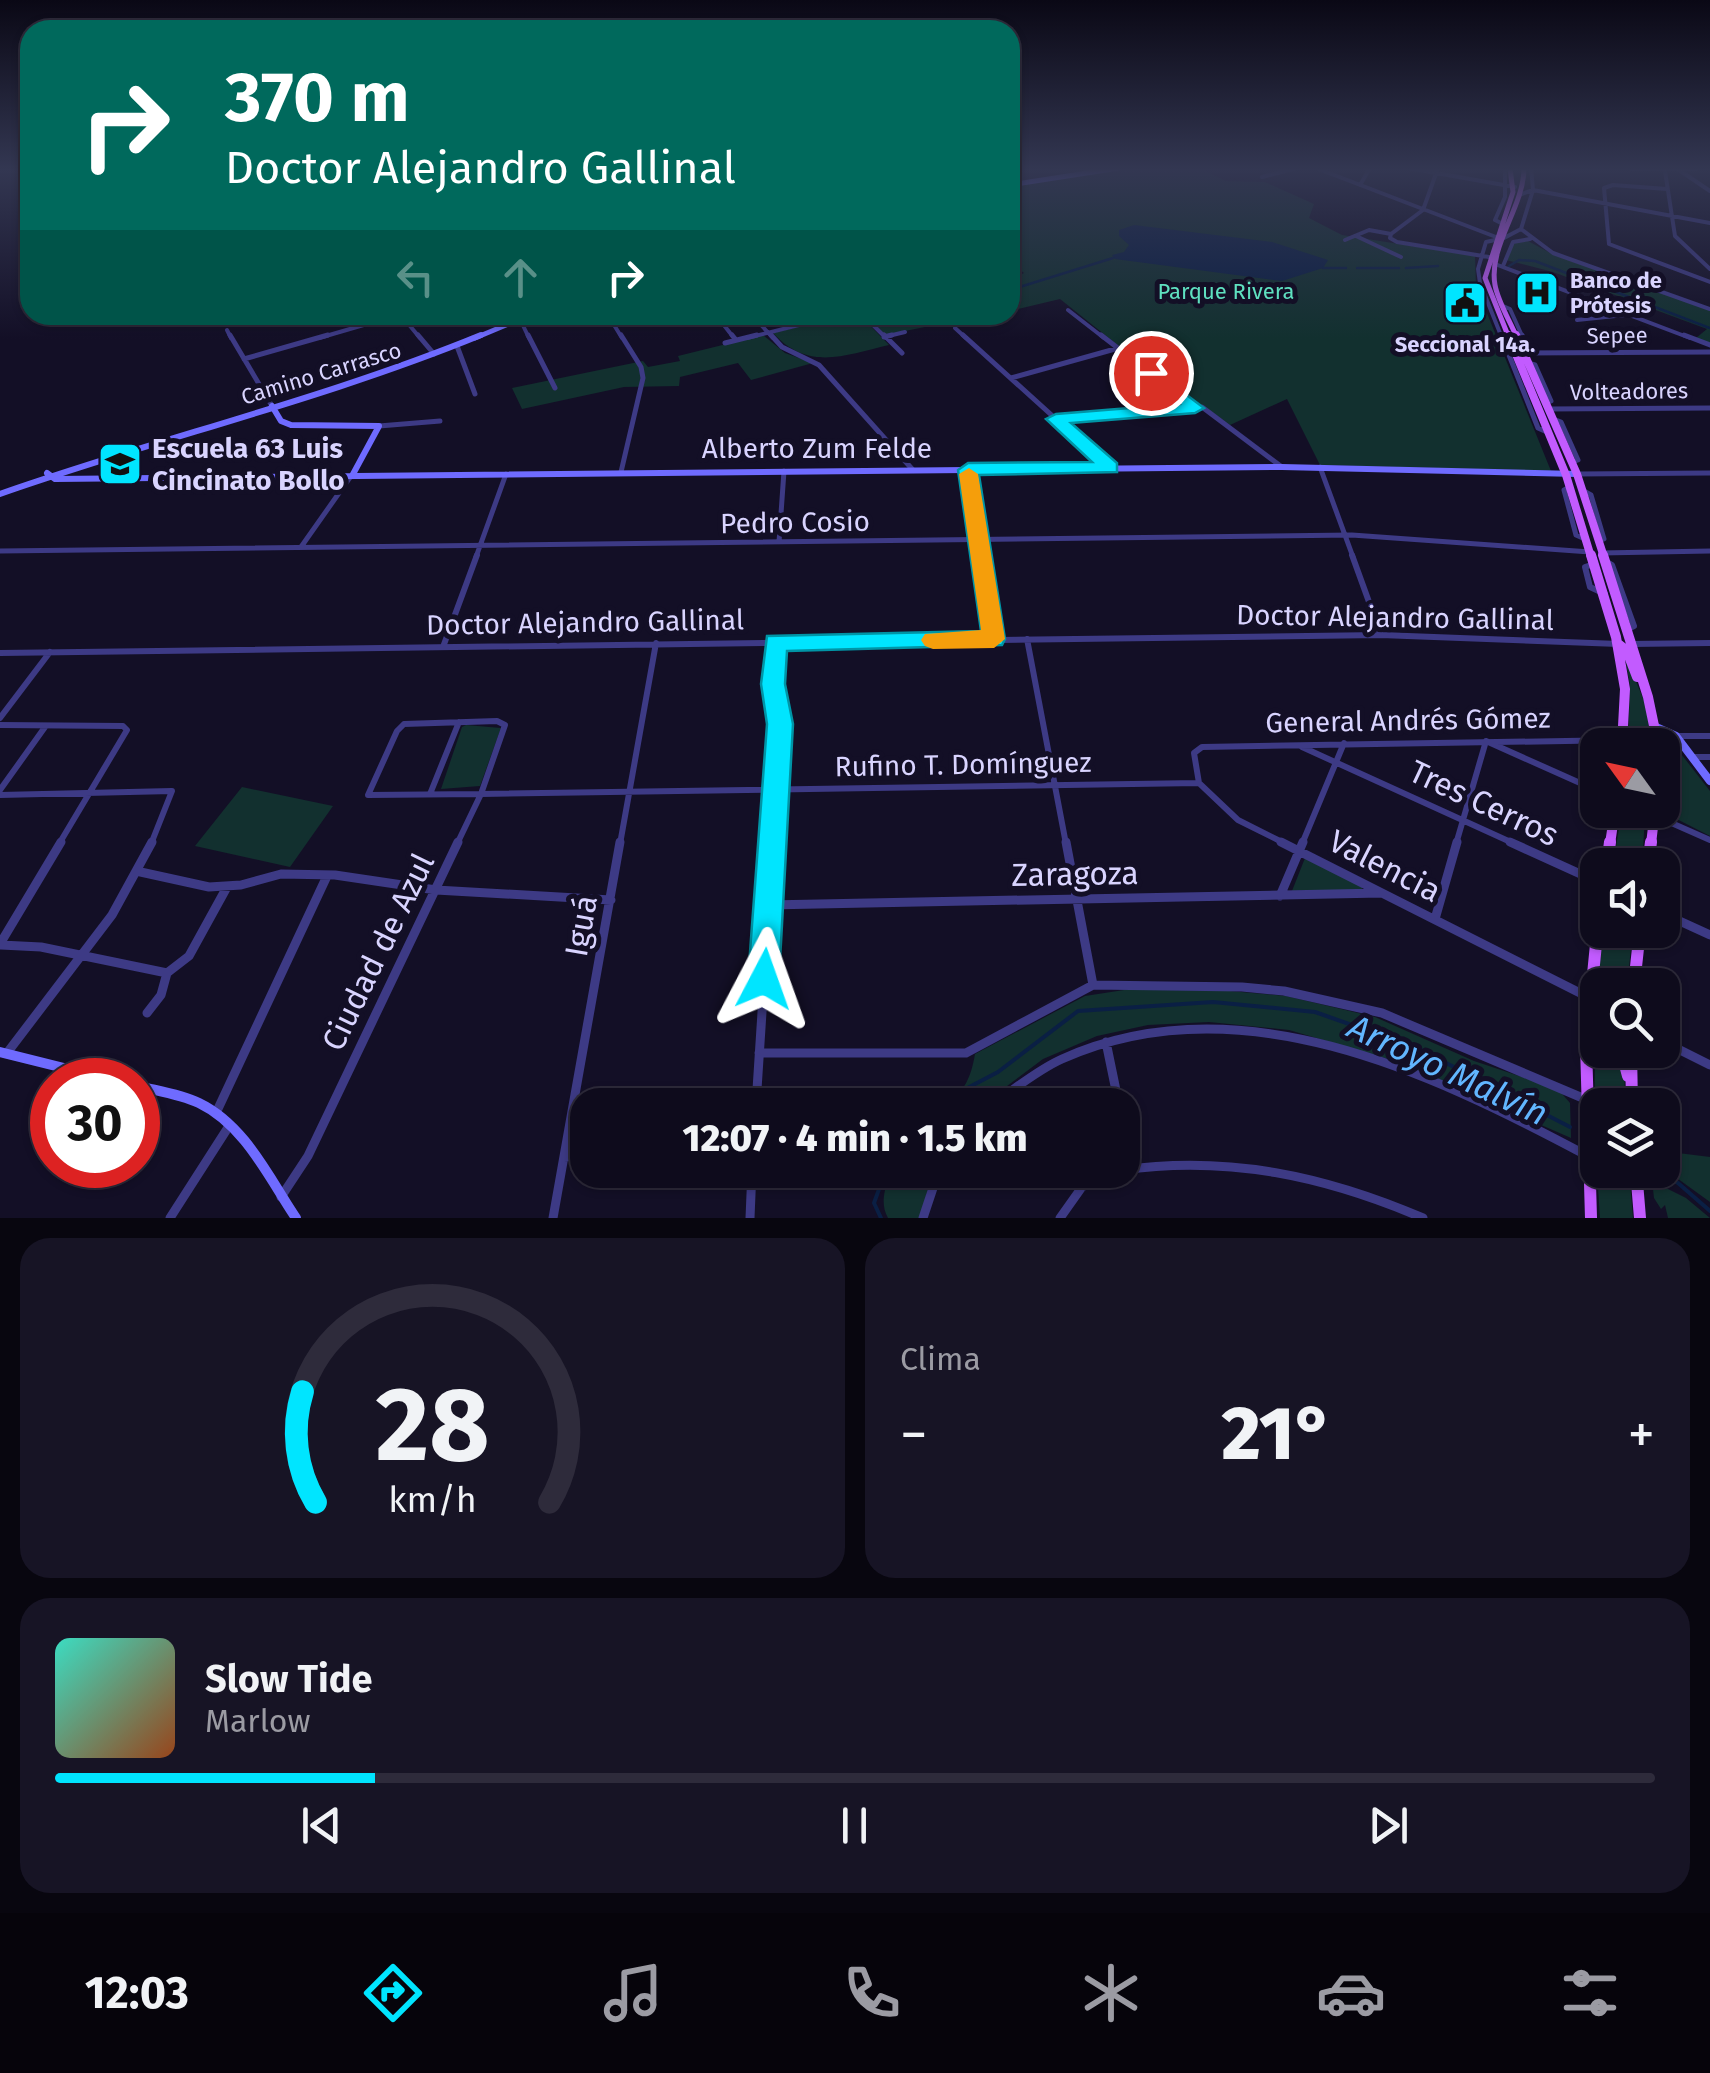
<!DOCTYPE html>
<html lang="es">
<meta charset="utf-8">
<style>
body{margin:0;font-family:"Fira Sans",sans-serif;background:#171425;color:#f1f3f6;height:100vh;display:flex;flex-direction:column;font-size:38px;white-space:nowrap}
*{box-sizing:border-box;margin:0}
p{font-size:32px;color:#9b9ba3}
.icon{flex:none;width:55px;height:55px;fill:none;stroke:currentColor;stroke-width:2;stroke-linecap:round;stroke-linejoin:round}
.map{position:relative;height:1218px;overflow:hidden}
.side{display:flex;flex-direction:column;gap:20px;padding:20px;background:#08060f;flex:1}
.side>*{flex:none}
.hud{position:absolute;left:20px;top:20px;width:1000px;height:305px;border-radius:30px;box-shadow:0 2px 8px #0004,0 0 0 2px #2e2b3b;background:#00695c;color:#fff;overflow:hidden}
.needle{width:65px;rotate:303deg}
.fabs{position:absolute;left:1580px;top:728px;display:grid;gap:20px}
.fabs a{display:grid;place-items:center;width:100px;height:100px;border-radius:20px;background:#0e0b1c;box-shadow:0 2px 8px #0004,0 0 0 2px #2e2b3b;font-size:50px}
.speed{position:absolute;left:30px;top:1058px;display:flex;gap:20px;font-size:50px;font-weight:700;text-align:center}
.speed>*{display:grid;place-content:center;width:130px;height:130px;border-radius:50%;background:#0e0b1c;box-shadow:0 2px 8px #0004,0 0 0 2px #2e2b3b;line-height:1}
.speed .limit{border:15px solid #d22;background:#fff;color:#111}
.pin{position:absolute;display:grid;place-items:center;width:85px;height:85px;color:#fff;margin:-42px;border:5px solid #fff;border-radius:50%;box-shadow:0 2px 10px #0007}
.me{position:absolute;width:110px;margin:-55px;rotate:4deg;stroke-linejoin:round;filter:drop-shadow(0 0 8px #0008)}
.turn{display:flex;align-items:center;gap:35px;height:210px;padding:0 40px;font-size:45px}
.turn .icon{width:130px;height:130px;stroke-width:2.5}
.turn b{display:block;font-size:70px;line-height:85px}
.lanes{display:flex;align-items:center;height:95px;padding:0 40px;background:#0003;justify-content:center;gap:50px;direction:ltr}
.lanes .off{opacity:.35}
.big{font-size:75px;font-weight:800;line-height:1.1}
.side .card{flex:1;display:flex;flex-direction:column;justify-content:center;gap:15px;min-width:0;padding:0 35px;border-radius:30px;background:#171425}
.side .dial{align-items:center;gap:0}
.dial svg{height:260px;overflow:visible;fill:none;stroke:#2e2b3b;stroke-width:7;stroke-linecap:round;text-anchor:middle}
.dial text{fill:#f1f3f6;stroke:none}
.song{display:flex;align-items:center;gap:30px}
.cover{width:120px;height:120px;border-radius:15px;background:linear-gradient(135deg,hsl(170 70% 55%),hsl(20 70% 35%))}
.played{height:10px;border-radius:5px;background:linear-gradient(90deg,#00e5ff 20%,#2e2b3b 20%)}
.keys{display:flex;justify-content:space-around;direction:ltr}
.heat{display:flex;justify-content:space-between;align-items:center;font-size:55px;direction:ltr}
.side .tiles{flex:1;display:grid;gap:20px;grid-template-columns:1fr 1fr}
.card:last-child{grid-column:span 2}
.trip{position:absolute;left:570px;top:1088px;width:570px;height:100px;border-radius:30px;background:#0e0b1c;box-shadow:0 2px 8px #0004,0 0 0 2px #2e2b3b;font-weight:800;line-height:100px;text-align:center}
.dock{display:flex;height:160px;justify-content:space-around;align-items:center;background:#06040b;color:#9b9ba3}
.dock .icon{width:70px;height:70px}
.dock .current{color:#00e5ff}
.dock b{font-size:45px;color:#f1f3f6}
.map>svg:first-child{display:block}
.green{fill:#12302f}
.water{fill:#0a1f44}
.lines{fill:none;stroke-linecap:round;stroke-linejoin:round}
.stream-far1{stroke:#0a1f44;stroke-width:2.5}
.stream{stroke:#0a1f44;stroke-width:4}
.street-far3{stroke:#3d3a85;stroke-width:4}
.street-far2{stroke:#3d3a85;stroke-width:5}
.street-far1{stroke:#3d3a85;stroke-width:6}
.street{stroke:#3d3a85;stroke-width:9}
.secondary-far3{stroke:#6f6bff;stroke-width:5}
.secondary-far2{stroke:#6f6bff;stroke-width:6}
.secondary-far1{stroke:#6f6bff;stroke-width:8}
.secondary{stroke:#6f6bff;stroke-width:10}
.primary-far3{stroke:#c25bff;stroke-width:5}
.primary-far2{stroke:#c25bff;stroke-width:8}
.primary-far1{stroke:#c25bff;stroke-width:10}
.primary{stroke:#c25bff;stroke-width:12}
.route{fill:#00e5ff;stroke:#0095a6;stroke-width:2.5}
.slow{fill:#f59e0b}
.labels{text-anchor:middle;stroke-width:10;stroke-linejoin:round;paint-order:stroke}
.far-poi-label{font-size:22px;font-weight:bold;fill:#d9d4ff;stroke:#130f26;text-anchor:start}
.far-park-label{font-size:22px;fill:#5fe0c0;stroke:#130f26}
.far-street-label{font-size:22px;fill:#d9d4ff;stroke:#130f26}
.poi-label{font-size:28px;font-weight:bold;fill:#d9d4ff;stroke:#130f26;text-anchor:start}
.street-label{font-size:28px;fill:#d9d4ff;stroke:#130f26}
.near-street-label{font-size:32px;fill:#d9d4ff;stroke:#130f26}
.near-water-label{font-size:35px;font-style:italic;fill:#62b6ff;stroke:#130f26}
</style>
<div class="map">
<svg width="1710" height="1218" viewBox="0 0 1710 1218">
<rect width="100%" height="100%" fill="#130f26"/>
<path class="green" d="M1127,168H1199L1226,181L1265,182L1314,204L1309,218L1342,235L1475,256L1476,286L1551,471L1320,465L1287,399L1230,425L1204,406L1195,407L1060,299L1010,311V280L1024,273L1010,262V186Z
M1515,241H1528L1554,255L1710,310V343L1696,338L1707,329L1553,272L1506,260Z
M848,315H860L889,345C845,355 809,372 773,333Z
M925,315H997L960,326L950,322L885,335L875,324Z
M763,335L785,353L813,363L751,380L738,363L680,377L679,386L624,387L522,409L512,388L643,361L648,367L680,361L678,356Z
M1624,653L1645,703L1652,745H1628L1630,685Z
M466,725L501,728L480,786L441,789L462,727Z
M1664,734L1674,738L1678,750L1710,791V836L1663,812Z
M242,787L333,806L290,867L195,846Z
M1622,810H1634L1645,817L1642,865H1613Z
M1305,858L1362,887V890L1292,891Z
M1603,930H1633L1627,985H1598V1050H1624L1625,1105H1598V1170H1629L1633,1218H1600C1593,1122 1592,1026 1603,930Z
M1207,989L1286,996L1375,1017L1474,1061L1558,1089L1570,1103L1571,1138L1395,1061L1289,1030L1209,1022L1148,1025L1097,1036L1043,1059L982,1105H946C965,1091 971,1077 975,1054L1085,996L1124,990Z
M1662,1151L1710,1157V1202L1663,1168Z
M891,1170H933L920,1218H888C879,1202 886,1186 891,1170Z
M1652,1181L1686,1198L1710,1218H1668L1665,1205L1661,1209L1654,1198Z"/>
<path class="water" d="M1134,225L1272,242L1328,260L1323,268L1282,281L1115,259L1112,255L1124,252L1129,245L1119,236V230Z"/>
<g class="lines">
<path class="stream-far1" d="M1509,266L1519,260L1535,261L1710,328
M1323,268H1346
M1357,268H1399
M1406,268L1438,266
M1010,290L1113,258
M877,324L920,315"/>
<path class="stream" d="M935,1105L998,1072L1078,1011L1213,1002L1315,1012L1417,1048L1570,1127
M1655,1170L1678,1183L1710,1211
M881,1218L874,1203L886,1170"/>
<path class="street-far3" d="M1316,168L1496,237
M1408,168L1515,187
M1679,170L1710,191
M1665,171L1675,236L1710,269
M1262,177L1297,168
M1360,185L1370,168
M1667,189L1613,185L1604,188L1609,244L1710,282
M1519,195L1533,190L1710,223
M1501,223L1495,220L1505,197V168
M1521,229L1553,253L1710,309
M1391,234L1423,210L1438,168
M1356,236L1401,257
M1504,238L1521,229L1533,190L1531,168
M1345,240L1369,230L1391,234L1390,238L1397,242L1489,257
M1495,240L1486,242L1478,269L1480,283L1502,338
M1495,264L1690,338
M1503,266L1513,242L1530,239
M1503,306L1510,309L1523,338
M1068,310L1104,338
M401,315L420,338
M518,315L529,338
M608,315L622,338
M716,315L734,338
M752,315L773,338
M863,315L886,338
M1577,320L1625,315
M955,328L966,338
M227,330L231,338
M884,337L905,332
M319,338L398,315
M747,338L839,315"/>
<path class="street-far2" d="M230,335L272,406
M418,335L434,354
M528,335L555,388
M621,335L641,367L643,378L621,472
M732,335L736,340
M771,335L782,347L819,365L913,470
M884,335L902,353
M963,335L1110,468
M1101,335L1194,407
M1501,335L1538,428L1547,432
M1684,335L1710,345
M884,337L892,335
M725,343L757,335
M457,346L475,394
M1521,347L1526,344L1522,335
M1524,353L1710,352
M244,359L328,335
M1528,363L1535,365L1551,401L1545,403
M1011,378L1115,349
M1548,409L1710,408
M1055,419L1202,407L1282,467
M1553,419L1561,422L1578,460L1572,462
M379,426L440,421
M1320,467L1353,557
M968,469L982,557
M1577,474L1710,473
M1570,487L1564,490L1576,535L1585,539
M1582,490L1591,495L1604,539L1598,541
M779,542L784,471
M301,547L351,476
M0,551L1352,535L1590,552
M1601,553L1710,551
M476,557L506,474"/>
<path class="street-far1" d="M981,555L994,639
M1352,555L1381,635
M1607,562L1612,565L1634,626L1628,629
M1594,564L1585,567L1590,587L1605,594
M1027,639L1066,844
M1631,644L1710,643
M443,647L477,555
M0,653L1381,635L1619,644
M0,718L50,652
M497,721L505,725L481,794L368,795L397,731L404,724Z
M0,725L123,726L127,730L59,844
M1676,736H1710
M1302,747L1515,844
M1692,757H1710
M0,790L45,727
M430,794L459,722
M481,794L1199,783
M0,795L172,791L151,844
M1642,810L1710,840
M457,844L481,794
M620,844L656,643
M772,844L780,723L773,684L776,643
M1286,844L1238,820L1199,783L1194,753L1202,747L1622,740
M1302,844L1344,743
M1456,844L1486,741L1598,791"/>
<path class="street" d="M1066,842L1093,985
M1281,842L1588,997
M1510,842L1598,882
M136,871L209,887L241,885L281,874L335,875L436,890L611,900
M1280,896L1303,842
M768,905L1381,893
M1662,913L1710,935
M1435,919L1457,842
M0,944L61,842
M1,945L41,947L167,973
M167,973L189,956L227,887
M147,1013L161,995L167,973
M1662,1041L1710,1065
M1106,1042L1119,1105
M7,1053L112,915L152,842
M759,1053H966L1093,985L1242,987L1284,991L1382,1013L1585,1099
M756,1105L773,842
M991,1105C1014,1090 1037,1070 1062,1059C1238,980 1430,1072 1586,1155
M216,1113L327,876
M1122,1121L1132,1168
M564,1157L588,1156
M1122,1170C1228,1155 1325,1176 1423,1218
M281,1197L308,1156L458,842
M170,1218L229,1126
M553,1218L620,842
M750,1218L752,1170
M923,1218L939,1170
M1060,1218L1082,1187L1120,1170"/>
<path class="secondary-far3" d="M1631,168H1696
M1010,185L1119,168
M475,338L530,315"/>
<path class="secondary-far2" d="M272,406L281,421L291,425L379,426L352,476
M47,473L55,479L1282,467L1577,474
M0,494C159,438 325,399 481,335"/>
<path class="secondary-far1" d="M1656,727L1676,736L1710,781"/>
<path class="secondary" d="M0,1052L112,1080
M138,1086C158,1091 180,1094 199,1103C245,1125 269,1178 296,1218"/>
<path class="primary-far3" d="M1509,338L1485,278L1513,192L1510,168
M1517,338C1510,321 1498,302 1495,285C1488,246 1524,207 1524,168"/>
<path class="primary-far2" d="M1508,335L1566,475L1591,557
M1516,335L1577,474L1604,557"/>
<path class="primary-far1" d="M1591,555L1616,637L1625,689L1622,745
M1603,555L1648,697L1658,745
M1618,644L1627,651L1637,677
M1610,844L1615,810
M1651,844L1655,810"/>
<path class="primary" d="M1607,865L1610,842
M1648,865L1651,842
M1634,985L1640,930
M1621,1050L1628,1076
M1631,1050L1632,1105
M1636,1170L1640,1218
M1591,1218L1586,1045L1598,924"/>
</g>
<linearGradient id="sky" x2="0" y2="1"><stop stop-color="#0a0815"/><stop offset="0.5" stop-color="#333752"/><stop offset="1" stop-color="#333752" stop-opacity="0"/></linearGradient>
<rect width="1710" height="339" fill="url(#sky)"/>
<path class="route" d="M1151,368L1204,408L1195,413L1071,423L1117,463V472L979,475L1005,639L1002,645L787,651L785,684L793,724L779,979L775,990L764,995L752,990L748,979L767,724L761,684L767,636L981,631L958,470L968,463L1092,462L1046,419L1056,414L1179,404L1145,377V370Z"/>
<path class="slow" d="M969,468L978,474L1005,639L994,648L933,649L925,646L921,640L925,634L981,630L959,474Z"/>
<defs>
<symbol id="hospital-square" viewBox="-11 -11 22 22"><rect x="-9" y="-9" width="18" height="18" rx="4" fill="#00e5ff" stroke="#130f26"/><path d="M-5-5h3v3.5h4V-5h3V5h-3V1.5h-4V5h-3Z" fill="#111"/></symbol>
<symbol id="civic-square" viewBox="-11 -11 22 22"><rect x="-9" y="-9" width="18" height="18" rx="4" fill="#00e5ff" stroke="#130f26"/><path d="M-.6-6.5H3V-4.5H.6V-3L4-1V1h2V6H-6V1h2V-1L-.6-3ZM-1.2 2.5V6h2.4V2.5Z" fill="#111"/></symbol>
<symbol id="school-square" viewBox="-11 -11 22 22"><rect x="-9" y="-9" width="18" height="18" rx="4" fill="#00e5ff" stroke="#130f26"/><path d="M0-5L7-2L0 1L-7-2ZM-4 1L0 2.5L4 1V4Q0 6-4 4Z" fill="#111"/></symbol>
</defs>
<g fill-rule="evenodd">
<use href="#hospital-square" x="1512" y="268" width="50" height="50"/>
<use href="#civic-square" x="1440" y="278" width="50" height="50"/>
<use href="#school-square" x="95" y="439" width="50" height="50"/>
</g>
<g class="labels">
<g class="far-poi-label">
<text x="1570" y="288">Banco de<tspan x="1570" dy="25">Prótesis</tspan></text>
<text x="1465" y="352" text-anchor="middle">Seccional 14a.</text>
</g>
<g class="far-park-label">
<text x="1226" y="299">Parque Rivera</text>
</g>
<g class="far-street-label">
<text transform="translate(1617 335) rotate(-1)" y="8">Sepee</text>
<text transform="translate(321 373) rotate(-17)" y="8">Camino Carrasco</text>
<text transform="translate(1629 391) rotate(-1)" y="8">Volteadores</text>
</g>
<g class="poi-label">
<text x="152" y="458">Escuela 63 Luis<tspan x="152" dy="32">Cincinato Bollo</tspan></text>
</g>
<g class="street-label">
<text x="817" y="458">Alberto Zum Felde</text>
<text transform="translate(795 522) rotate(-1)" y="10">Pedro Cosio</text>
<text transform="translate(1395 617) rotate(1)" y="10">Doctor Alejandro Gallinal</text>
<text transform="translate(585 622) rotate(-1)" y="10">Doctor Alejandro Gallinal</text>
<text transform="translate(1408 720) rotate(-1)" y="10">General Andrés Gómez</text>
<text transform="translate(963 764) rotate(-1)" y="10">Rufino T. Domínguez</text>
</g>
<g class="near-street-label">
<text transform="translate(1484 803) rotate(25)" y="11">Tres Cerros</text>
<text transform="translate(1385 866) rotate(27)" y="11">Valencia</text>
<text transform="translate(1075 874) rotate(-1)" y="11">Zaragoza</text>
<text transform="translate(581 926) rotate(-80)" y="11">Iguá</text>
<text transform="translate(378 952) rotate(-64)" y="11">Ciudad de Azul</text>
</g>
<g class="near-water-label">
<text transform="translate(1448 1070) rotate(25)" y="12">Arroyo Malvín</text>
</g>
</g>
</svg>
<div class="fabs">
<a><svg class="needle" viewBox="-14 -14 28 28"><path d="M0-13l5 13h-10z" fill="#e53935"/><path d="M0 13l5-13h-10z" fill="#9b9ba3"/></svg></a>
<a><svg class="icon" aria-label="sound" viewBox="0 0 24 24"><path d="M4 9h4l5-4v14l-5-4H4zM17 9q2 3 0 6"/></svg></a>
<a><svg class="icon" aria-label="search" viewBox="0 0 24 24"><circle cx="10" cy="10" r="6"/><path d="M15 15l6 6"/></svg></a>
<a><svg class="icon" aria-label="layers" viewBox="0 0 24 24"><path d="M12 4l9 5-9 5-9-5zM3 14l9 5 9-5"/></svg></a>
</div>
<div class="speed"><div class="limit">30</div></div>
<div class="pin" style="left:1151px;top:373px;background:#d93025"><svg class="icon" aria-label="arrive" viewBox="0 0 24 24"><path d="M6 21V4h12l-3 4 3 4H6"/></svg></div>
<svg class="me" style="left:764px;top:979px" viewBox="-20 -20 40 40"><path d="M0-17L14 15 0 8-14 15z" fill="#00e5ff" stroke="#fff" stroke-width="4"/></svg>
<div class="trip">12:07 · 4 min · 1.5 km</div>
<div class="hud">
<div class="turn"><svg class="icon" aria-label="right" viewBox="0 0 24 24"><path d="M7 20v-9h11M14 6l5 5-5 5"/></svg><div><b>370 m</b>Doctor Alejandro Gallinal</div></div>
<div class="lanes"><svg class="icon off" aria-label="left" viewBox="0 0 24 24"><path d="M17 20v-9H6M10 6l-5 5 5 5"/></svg><svg class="icon off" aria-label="ahead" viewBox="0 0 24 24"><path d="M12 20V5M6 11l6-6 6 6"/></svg><svg class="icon" aria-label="right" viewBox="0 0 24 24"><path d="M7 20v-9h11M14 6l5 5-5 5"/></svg></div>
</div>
</div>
<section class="side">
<div class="tiles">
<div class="card dial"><svg viewBox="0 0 100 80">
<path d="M14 69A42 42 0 1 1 86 69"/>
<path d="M14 69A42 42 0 0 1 10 35" stroke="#00e5ff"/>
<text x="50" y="56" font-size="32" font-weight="700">28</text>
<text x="50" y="72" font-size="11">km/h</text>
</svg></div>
<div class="card"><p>Clima</p>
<div class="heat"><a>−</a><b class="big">21°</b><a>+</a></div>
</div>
<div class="card">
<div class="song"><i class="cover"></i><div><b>Slow Tide</b><p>Marlow</p></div></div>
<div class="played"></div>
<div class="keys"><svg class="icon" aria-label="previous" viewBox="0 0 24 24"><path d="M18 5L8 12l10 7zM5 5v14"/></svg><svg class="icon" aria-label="pause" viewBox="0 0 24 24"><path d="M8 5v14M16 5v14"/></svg><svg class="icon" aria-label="next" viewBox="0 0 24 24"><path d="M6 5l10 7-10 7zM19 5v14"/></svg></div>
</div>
</div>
</section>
<nav class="dock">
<b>12:03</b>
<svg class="icon current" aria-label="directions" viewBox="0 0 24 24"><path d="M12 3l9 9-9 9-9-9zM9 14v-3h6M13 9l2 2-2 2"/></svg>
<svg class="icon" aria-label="music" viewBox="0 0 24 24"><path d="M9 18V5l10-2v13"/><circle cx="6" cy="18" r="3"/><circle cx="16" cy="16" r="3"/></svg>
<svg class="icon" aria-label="phone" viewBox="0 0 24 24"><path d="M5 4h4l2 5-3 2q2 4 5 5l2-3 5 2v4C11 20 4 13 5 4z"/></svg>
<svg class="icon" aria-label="climate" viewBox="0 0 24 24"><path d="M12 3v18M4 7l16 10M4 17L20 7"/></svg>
<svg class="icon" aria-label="car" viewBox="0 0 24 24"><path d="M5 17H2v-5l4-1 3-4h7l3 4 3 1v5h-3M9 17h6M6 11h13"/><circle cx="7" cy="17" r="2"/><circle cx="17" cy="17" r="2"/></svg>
<svg class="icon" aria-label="filters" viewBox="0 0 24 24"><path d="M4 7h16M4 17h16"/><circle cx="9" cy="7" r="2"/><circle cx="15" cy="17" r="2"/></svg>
</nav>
